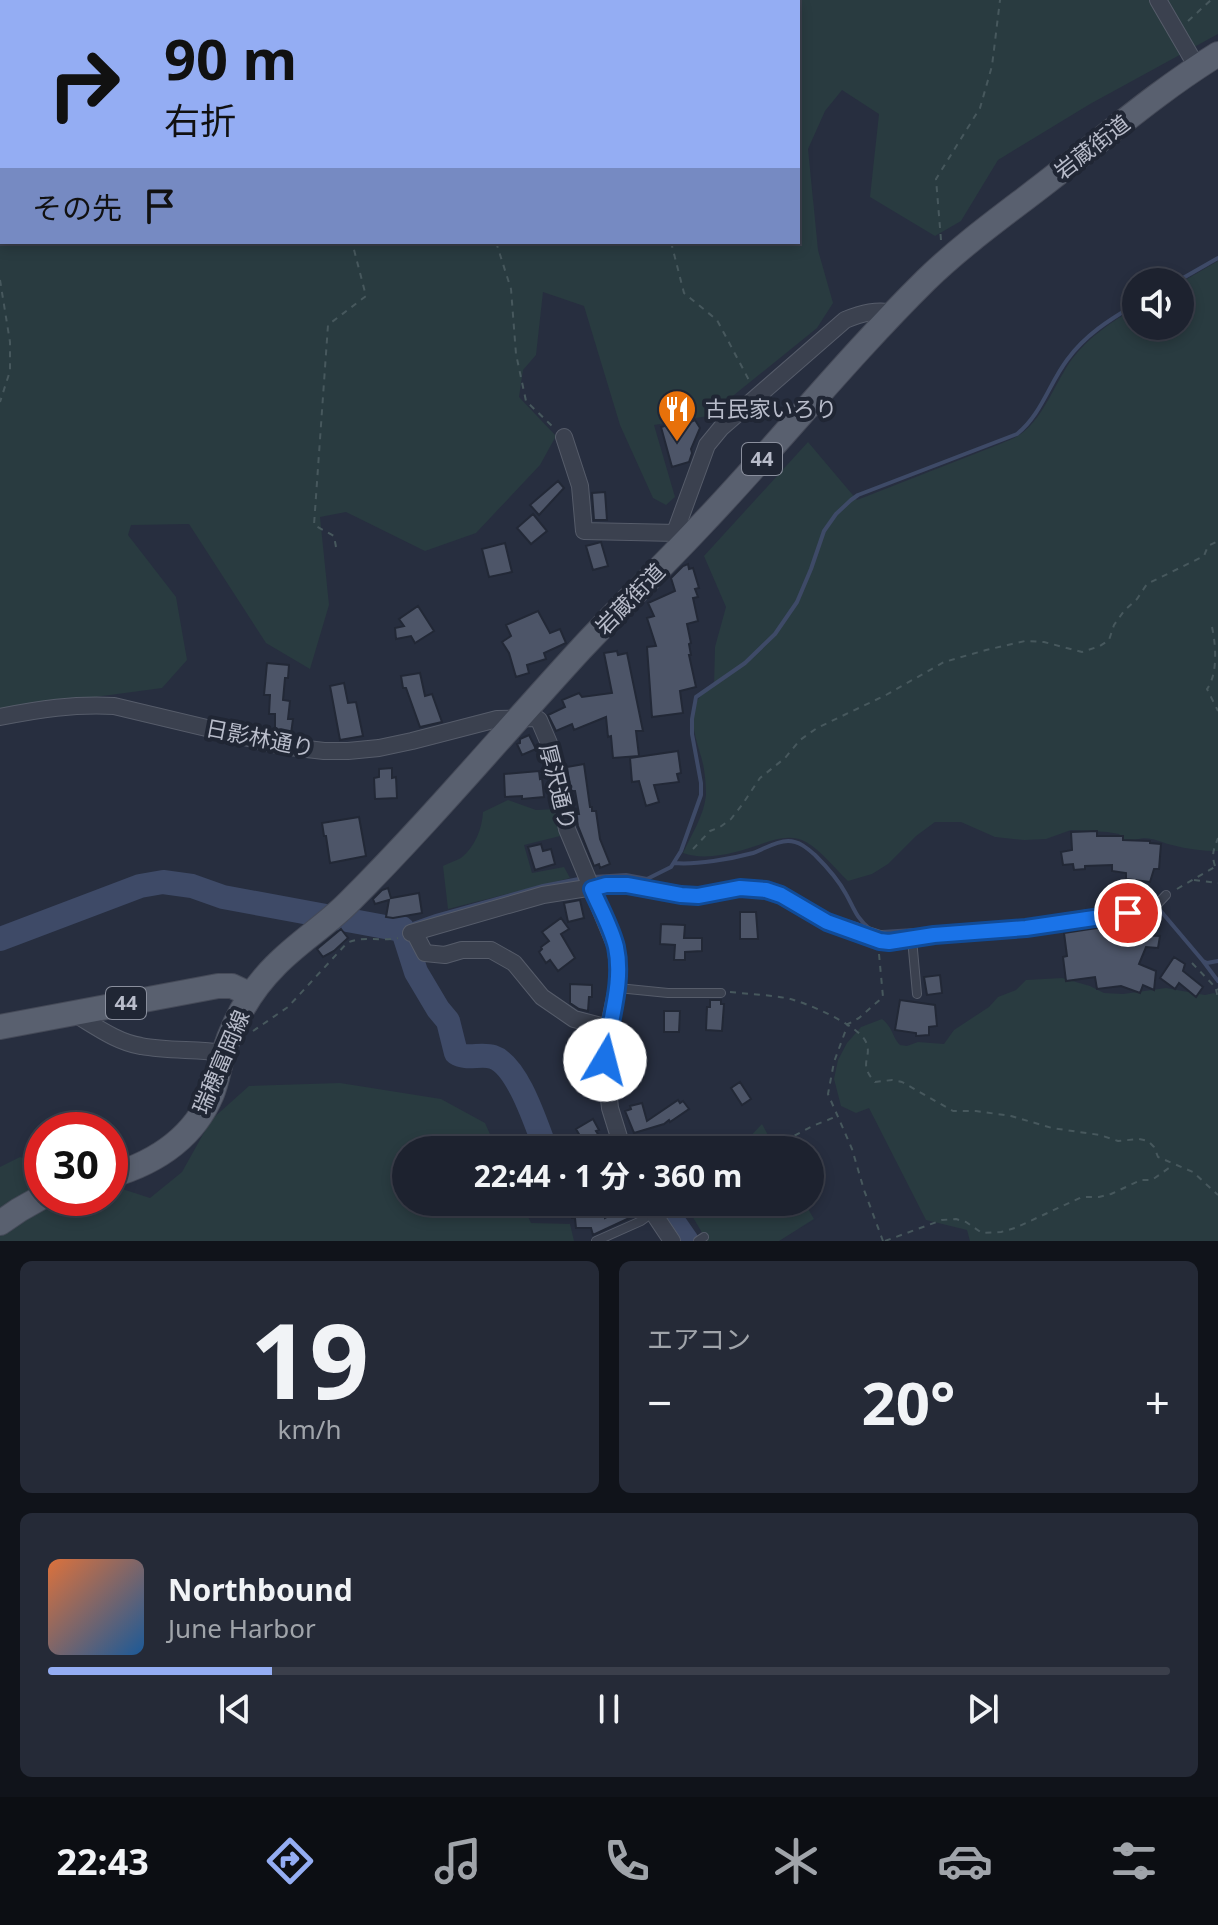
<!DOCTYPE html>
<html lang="ja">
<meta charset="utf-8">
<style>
body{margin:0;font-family:"Noto Sans","Noto Sans JP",sans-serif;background:#252a37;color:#f1f3f6;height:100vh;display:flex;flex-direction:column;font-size:30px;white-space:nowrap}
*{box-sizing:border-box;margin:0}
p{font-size:26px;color:#a0a4aa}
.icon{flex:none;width:44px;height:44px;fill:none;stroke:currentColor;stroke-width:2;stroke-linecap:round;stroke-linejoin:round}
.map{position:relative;height:1241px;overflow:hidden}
.side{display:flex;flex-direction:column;gap:20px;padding:20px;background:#10131a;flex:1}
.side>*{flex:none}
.top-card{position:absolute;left:0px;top:0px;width:800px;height:244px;box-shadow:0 4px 12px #0003,0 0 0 2px #3b3f4b;background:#94adf3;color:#111;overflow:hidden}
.tools{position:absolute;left:1122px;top:268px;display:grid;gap:16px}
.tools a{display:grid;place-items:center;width:72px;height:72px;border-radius:50%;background:#1d222f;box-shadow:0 4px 12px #0003,0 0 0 2px #3b3f4b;font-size:40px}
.speed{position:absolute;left:24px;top:1112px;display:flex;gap:16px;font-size:40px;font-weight:700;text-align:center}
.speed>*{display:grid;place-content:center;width:104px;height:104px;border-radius:50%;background:#1d222f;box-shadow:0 4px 12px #0003,0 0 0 2px #3b3f4b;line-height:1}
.speed .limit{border:12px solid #d22;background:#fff;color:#111}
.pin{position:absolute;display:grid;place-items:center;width:68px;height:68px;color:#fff;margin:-34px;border:4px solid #fff;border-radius:50%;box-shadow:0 2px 8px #0007}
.me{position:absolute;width:88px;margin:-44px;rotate:8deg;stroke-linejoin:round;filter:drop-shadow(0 0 6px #0008)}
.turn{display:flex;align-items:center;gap:28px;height:168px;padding:0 32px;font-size:36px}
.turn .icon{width:104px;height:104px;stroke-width:2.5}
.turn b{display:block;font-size:56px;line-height:68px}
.then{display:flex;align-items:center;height:76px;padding:0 32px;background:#0003;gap:16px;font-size:30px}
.big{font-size:60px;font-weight:700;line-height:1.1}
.side .tile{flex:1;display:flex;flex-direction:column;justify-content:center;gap:12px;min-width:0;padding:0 28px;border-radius:12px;background:#252a37}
.side .dial{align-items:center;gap:0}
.dial b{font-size:104px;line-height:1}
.song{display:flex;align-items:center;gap:24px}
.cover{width:96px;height:96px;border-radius:12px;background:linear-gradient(135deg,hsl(20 70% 55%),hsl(210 70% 35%))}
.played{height:8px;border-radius:4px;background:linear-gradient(90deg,#94adf3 20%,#3b3f4b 20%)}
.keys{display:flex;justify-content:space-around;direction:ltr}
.heat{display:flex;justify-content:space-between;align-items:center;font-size:44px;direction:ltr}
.side .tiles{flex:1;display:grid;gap:20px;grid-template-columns:1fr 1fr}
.tile:last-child{grid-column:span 2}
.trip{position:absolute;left:392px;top:1136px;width:432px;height:80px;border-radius:40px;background:#1d222f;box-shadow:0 4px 12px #0003,0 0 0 2px #3b3f4b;font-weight:700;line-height:80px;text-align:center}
.menu{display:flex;height:128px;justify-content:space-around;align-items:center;background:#0c0e13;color:#a0a4aa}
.menu .icon{width:56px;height:56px}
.menu .selected{color:#94adf3}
.menu b{font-size:36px;color:#f1f3f6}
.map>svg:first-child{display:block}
.green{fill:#293b40;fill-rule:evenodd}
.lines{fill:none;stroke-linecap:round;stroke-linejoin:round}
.stream{stroke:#3e4a67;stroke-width:4}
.river{stroke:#3e4a67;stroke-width:24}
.building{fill:#4d5568;stroke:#222836;stroke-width:2}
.lane-casing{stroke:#565c6a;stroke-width:10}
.street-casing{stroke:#565c6a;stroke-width:18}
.primary-casing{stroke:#454a58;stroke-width:26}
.path{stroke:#47585d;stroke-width:2;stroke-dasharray:6 6;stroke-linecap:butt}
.lane{stroke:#3b414f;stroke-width:8}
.street{stroke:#3b414f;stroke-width:16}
.primary{stroke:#59606f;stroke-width:24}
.route-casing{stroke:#114b97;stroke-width:20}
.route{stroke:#1a73e8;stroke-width:14}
.labels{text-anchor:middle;stroke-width:8;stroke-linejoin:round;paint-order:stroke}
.shield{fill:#202634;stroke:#8a8f9d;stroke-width:2}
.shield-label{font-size:20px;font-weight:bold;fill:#b8bcca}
.street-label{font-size:22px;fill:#b8bcca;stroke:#202634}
.poi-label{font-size:22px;fill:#b8bcca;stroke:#202634;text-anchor:start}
</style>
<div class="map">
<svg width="1218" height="1241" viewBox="0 0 1218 1241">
<rect width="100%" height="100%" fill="#272e3f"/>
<path class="green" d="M0,0H1218V34L1090,104L998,160L961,221L935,236L870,197L879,114L842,90L825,111L808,149L818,250L833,303L817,328L708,416L654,425L675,497L666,505L653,498L620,425L584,306L543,292L536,355L523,370L519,397L556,436L540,465L476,533L425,551L346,512L320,517L329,605L310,669L266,643L189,524L131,525L128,535L176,597L187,660L162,688L95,697L0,714ZM2,2H798V242H2Z
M1218,261V851C1202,851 1187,849 1172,845C1153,840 1146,833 1127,844L1119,834L1107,832L1071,830L1046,839L1024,840L995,837L961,822H935L916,836L888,864L872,874L848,881C835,869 822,851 806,842C787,831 764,844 746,849C728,855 701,860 683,853C691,835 704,816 706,795C706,786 705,774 703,764C699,746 685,716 699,698C703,693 709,690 714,687L715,647L726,607L704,556L808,442L857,500L1000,444C1007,441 1016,438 1022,433C1044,417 1056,381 1072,359C1089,337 1112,321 1136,308V326H1180V283Z
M508,800L536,810L557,809L564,835L524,845L532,873L564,867L570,878L448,909L443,866C448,863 456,861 461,858C475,847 482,829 483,812Z
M1062,978L1090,986L1104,993L1123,994L1166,988L1205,995L1214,993L1218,995V1241H970L967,1230L926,1220L869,1108L856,1113L841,1106L834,1079L838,1060L847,1043L861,1027L882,1019C894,1029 891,1035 900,1045L907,1046L918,1042L944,1044L954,1030L989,1007L998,997L1016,990L1026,980Z
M340,1083L441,1099L485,1123L497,1150H406V1202H521L531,1223L570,1224L574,1241H0V1167L20,1157L42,1164V1198H110V1185L150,1198L182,1172L211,1120L249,1086Z
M762,1124L776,1150H737Z
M691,1202H804L814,1219L779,1241H707L688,1209Z"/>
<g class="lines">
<path class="stream" d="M1176,282L1218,258
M674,863C696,865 731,859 753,853C764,849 776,841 788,841C799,841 807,848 815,855C827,867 838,879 846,894C854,908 856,918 870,929
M593,877L626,875L647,879L671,867L681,851L701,795V783L692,734V719L696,697L745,663L775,634L797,602L811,569L824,531L836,514L851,500L858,495L1017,434C1041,415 1049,384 1067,360C1085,335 1109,320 1136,304
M1140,904L1159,909L1203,961L1207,963L1218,961
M402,928L436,916L543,886L584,878
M882,932L913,930
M1203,961L1218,981"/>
<path class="river" d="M0,939L140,886L163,882L192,886L223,897L396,929L402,928L416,972L438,1009L448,1021L456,1053C466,1060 481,1053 493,1057C518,1065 537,1127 546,1150
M660,1202L687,1241"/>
</g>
<path class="building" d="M695,420L700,428L691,449L692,453L689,462L672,467L661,427L683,421L684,425Z
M558,481L564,488L539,515L530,505Z
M605,492L607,520H594L592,493Z
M533,514L547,531L531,544L517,528Z
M601,542L608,566L593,570L586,546Z
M505,543L512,572L489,577L482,549Z
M688,564L689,569L693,568L699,588L695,589L698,597L693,598L698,621L687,624L691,643L689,644L691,655H689L696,687L680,691L683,713L652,717L647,647L656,646L647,618L654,616L648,603L675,591L671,578L683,566Z
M418,606L434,631L415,643L411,636L396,639L395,628L404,626L399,619Z
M538,611L550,633L560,629L566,643L544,653L546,659L527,665L529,673L516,677L509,653L502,642L511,636L506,625Z
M617,651L618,655L627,653L643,731H636L639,756L613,758L611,736L608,737L606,717L574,730L572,724L556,731L548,715L565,707L562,700L579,693L582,697L612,693L604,653Z
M267,663L289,665L288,678H285L283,700L290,701L288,719H293L291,734L290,736L275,733V714H269L270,695H264Z
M420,673L425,696L432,694L442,722L420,727L406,688H403L401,676Z
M344,683L348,703L356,702L363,736L340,740L330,686Z
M529,735L536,749L522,755L517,744L520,743V739Z
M678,751L681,773L677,774L679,782L654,785L659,802L646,806L639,781L632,782L630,758Z
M584,764L590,807H592V811H596L600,839L610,864L600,868L599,864L594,866L578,826L576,814H579L575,791H572L570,788L567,767Z
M392,768V778L396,777L397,798L375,799L374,778L379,777V769Z
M539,771L540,779L542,778L544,797L522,799V796L505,797L504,774Z
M359,817L366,856L330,863L326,836H324L322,823Z
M1097,831V836H1123V840L1150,841V843L1161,844L1159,869H1154L1150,882L1126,879V873L1112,871V865L1085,866V869L1074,870L1073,864L1063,865L1061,852L1072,850L1071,832Z
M541,844L543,851L551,849L555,864L535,870L528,847Z
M388,888L391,898L419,893L422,913L393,918L386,917L389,900L375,904L373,899L382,890Z
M580,900L584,918L568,922L564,903Z
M740,912H756L758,939H740Z
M561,918L569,929L561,934L575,958L558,971L550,960L546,963L539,952L542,949L541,947L549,941L542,932Z
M1136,922L1139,923L1140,935L1160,936L1158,948L1146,947L1139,964L1156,971L1154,990L1143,985L1140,993L1121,986L1097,989L1095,977L1066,981L1063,957L1067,956L1064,933Z
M661,924L685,925L684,938H702V951L685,952V960H674L675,945L660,944Z
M341,929L348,938L334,951L323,957L317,949Z
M1174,957L1185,964L1183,971L1203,987L1196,997L1179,983L1175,989L1160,978Z
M940,975L942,993L927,995L924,977Z
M570,984L592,985V997H589L588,1011L579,1009L570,1003Z
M710,1000H721V1004H724L722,1031L706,1030L707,1007H710Z
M900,1000L935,1005L937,1026L929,1027V1035L916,1036V1033L895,1030Z
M664,1011H680L679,1032H664Z
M580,1032L596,1036L586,1043L594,1059L595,1071L581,1076L570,1048L585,1040Z
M740,1082L751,1099L742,1105L731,1088Z
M678,1100L680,1103L683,1101L689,1109L670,1122L669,1120L664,1124L634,1133L625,1111L631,1109L630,1106L642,1103L647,1121Z
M593,1119L599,1130L596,1131L603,1142L588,1150L576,1129Z
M566,1202H603L605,1218L633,1203L638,1214L593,1235L591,1228H576L575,1218H572V1215H568Z"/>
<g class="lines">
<defs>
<path id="lane" d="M1156,919L1149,913L1166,895
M912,939L917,994
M618,988L668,993H721
M613,1205L616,1202
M596,1241L641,1221L652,1213
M698,1241L704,1237"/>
<path id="street" d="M1158,0L1197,67
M564,437L580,486L584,531L677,533
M682,545L677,533V527L707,445L721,428L845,320C862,313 877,309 895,313
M0,717C40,709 73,704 114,706L282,746L324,751H348L379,748L412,741L497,719L536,718L539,720L551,748L567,829L616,947L618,971L617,988L608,1030L605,1060L610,1108L623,1150
M414,932L425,953L445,955L462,950H491L514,963L542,997L574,1019L609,1028
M411,933L543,895L606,885H627L689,896H698L740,888L766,890L781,895L827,922L889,942L934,935L1026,928L1136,911L1149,913
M73,1013C94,1025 116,1042 141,1046C168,1051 196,1049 224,1053
M646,1202L672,1241"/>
<path id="primary" d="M0,1027L218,986H232L251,995
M110,1176C155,1163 193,1139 212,1094C217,1082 219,1068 223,1055C233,1022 250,991 275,966C297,943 325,926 348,903C429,822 503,734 581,649C621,606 664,565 704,522C779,443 848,357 926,280C966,241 1014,208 1057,174C1110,133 1161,89 1218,54
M0,1223L19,1210L42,1197"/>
</defs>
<use href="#lane" class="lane-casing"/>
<use href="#street" class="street-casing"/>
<use href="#primary" class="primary-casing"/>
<path class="path" d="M282,0V2
M466,0V2
M619,0V2
M1188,21L1211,0
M941,240L936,179L980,108L992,66L1000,0
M496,242L511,289L516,354L526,401L552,426
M671,242L684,293L717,320L750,382
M0,280L10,342V371L0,402
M336,547L334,536L314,525L328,325L366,296L352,242
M1212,627C1216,645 1218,674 1207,689L1218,711
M693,849L710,831L720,827L731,819L742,805L760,778L785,758L800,740L817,728L886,695L944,662L986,650L1025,641L1044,642L1082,652L1100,646L1109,640L1114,625L1124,611L1137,599L1147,584L1204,556L1208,546L1218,541
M1215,866C1211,854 1214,849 1218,838
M1194,880L1218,883
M1177,889L1218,865
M879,954L883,997L859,1018L848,1024L834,1062L828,1094L852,1149L864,1190L883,1241
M1192,963L1218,990
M1216,989L1218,999
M730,992C749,994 768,995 786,998C803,1001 859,1025 866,1042C873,1058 857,1063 875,1082L892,1080L902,1082L953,1111H976L1011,1116L1052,1128L1100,1135L1118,1141L1139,1139L1148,1141L1154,1147L1158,1157L1193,1172L1218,1195
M253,1031L288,1007L347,943C363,935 381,942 398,938
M773,1146C785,1141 794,1136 805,1130C815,1124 827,1121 837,1116
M885,1241L942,1220L956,1219L966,1222L982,1233L1001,1232L1015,1228L1082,1197H1099L1111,1194L1141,1180H1152L1173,1165"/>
<use href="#lane" class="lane"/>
<use href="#street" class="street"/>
<use href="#primary" class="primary"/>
</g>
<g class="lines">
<defs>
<path id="route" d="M605,1060C608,1024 624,984 616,947C611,927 600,908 592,889L606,885H627L681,895L698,896L740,888L766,890L781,895L827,922L880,941L889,942L934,935L1026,928L1128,913"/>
</defs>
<use href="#route" class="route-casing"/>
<use href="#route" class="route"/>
</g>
<defs>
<symbol id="restaurant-pin" viewBox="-11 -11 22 30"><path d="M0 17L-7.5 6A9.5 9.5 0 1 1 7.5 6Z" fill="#e8710a" stroke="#202634"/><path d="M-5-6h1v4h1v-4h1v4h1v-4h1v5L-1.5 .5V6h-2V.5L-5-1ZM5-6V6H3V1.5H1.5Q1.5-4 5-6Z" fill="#fff"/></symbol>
</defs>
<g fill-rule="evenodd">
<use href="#restaurant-pin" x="655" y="387" width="44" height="60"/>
</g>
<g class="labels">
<g class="shield">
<rect x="742" y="443" width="40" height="32" rx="6"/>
<rect x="106" y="987" width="40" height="32" rx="6"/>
</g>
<g class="shield-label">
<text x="762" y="466">44</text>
<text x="126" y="1010">44</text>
</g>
<g class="street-label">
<text transform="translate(1092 147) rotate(-38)" y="8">岩蔵街道</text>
<text transform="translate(630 599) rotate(-46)" y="8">岩蔵街道</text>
<text transform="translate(260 738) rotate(11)" y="8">日影林通り</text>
<text transform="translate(558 787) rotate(76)" y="8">厚沢通り</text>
<text transform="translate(221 1062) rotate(-67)" y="8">瑞穂富岡線</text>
</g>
<g class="poi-label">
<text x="705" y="417">古民家いろり</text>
</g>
</g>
</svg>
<div class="tools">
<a><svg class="icon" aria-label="sound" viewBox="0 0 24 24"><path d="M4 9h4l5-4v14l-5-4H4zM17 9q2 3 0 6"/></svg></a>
</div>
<div class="speed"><div class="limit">30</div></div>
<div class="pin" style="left:1128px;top:913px;background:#d93025"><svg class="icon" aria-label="arrive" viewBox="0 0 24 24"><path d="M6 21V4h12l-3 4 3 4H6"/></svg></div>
<svg class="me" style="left:605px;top:1060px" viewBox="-20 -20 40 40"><circle r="19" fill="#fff"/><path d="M0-13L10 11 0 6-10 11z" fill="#1a73e8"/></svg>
<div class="trip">22:44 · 1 分 · 360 m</div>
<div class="top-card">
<div class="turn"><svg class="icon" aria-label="right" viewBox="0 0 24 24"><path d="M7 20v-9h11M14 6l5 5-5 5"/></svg><div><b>90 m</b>右折</div></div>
<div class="then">その先<svg class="icon" aria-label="arrive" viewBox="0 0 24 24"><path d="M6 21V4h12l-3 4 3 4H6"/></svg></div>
</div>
</div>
<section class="side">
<div class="tiles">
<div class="tile dial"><b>19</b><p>km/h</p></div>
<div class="tile"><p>エアコン</p>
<div class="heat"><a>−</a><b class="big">20°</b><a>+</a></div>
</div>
<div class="tile">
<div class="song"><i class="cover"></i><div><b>Northbound</b><p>June Harbor</p></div></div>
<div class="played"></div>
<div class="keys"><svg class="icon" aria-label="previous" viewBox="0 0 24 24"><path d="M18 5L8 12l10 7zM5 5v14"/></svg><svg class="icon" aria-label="pause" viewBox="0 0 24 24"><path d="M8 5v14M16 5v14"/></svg><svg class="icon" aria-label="next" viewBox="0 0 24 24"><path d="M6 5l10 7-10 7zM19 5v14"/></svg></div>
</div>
</div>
</section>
<nav class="menu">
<b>22:43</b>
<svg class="icon selected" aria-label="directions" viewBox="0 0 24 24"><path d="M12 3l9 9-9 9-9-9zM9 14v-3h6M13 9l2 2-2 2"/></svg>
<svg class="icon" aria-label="music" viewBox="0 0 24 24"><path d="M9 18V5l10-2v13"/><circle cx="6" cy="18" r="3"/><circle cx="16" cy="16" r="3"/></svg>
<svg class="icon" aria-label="phone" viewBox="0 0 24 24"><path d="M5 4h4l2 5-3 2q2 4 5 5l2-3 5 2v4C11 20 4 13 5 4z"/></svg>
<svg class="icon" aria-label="climate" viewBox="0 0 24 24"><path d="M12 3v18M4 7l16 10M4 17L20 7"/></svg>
<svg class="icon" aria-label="car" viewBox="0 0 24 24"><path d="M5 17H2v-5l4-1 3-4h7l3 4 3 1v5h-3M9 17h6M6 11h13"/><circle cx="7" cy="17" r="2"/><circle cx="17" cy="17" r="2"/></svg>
<svg class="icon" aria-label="filters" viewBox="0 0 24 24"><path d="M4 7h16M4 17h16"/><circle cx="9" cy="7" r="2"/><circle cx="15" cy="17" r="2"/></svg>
</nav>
